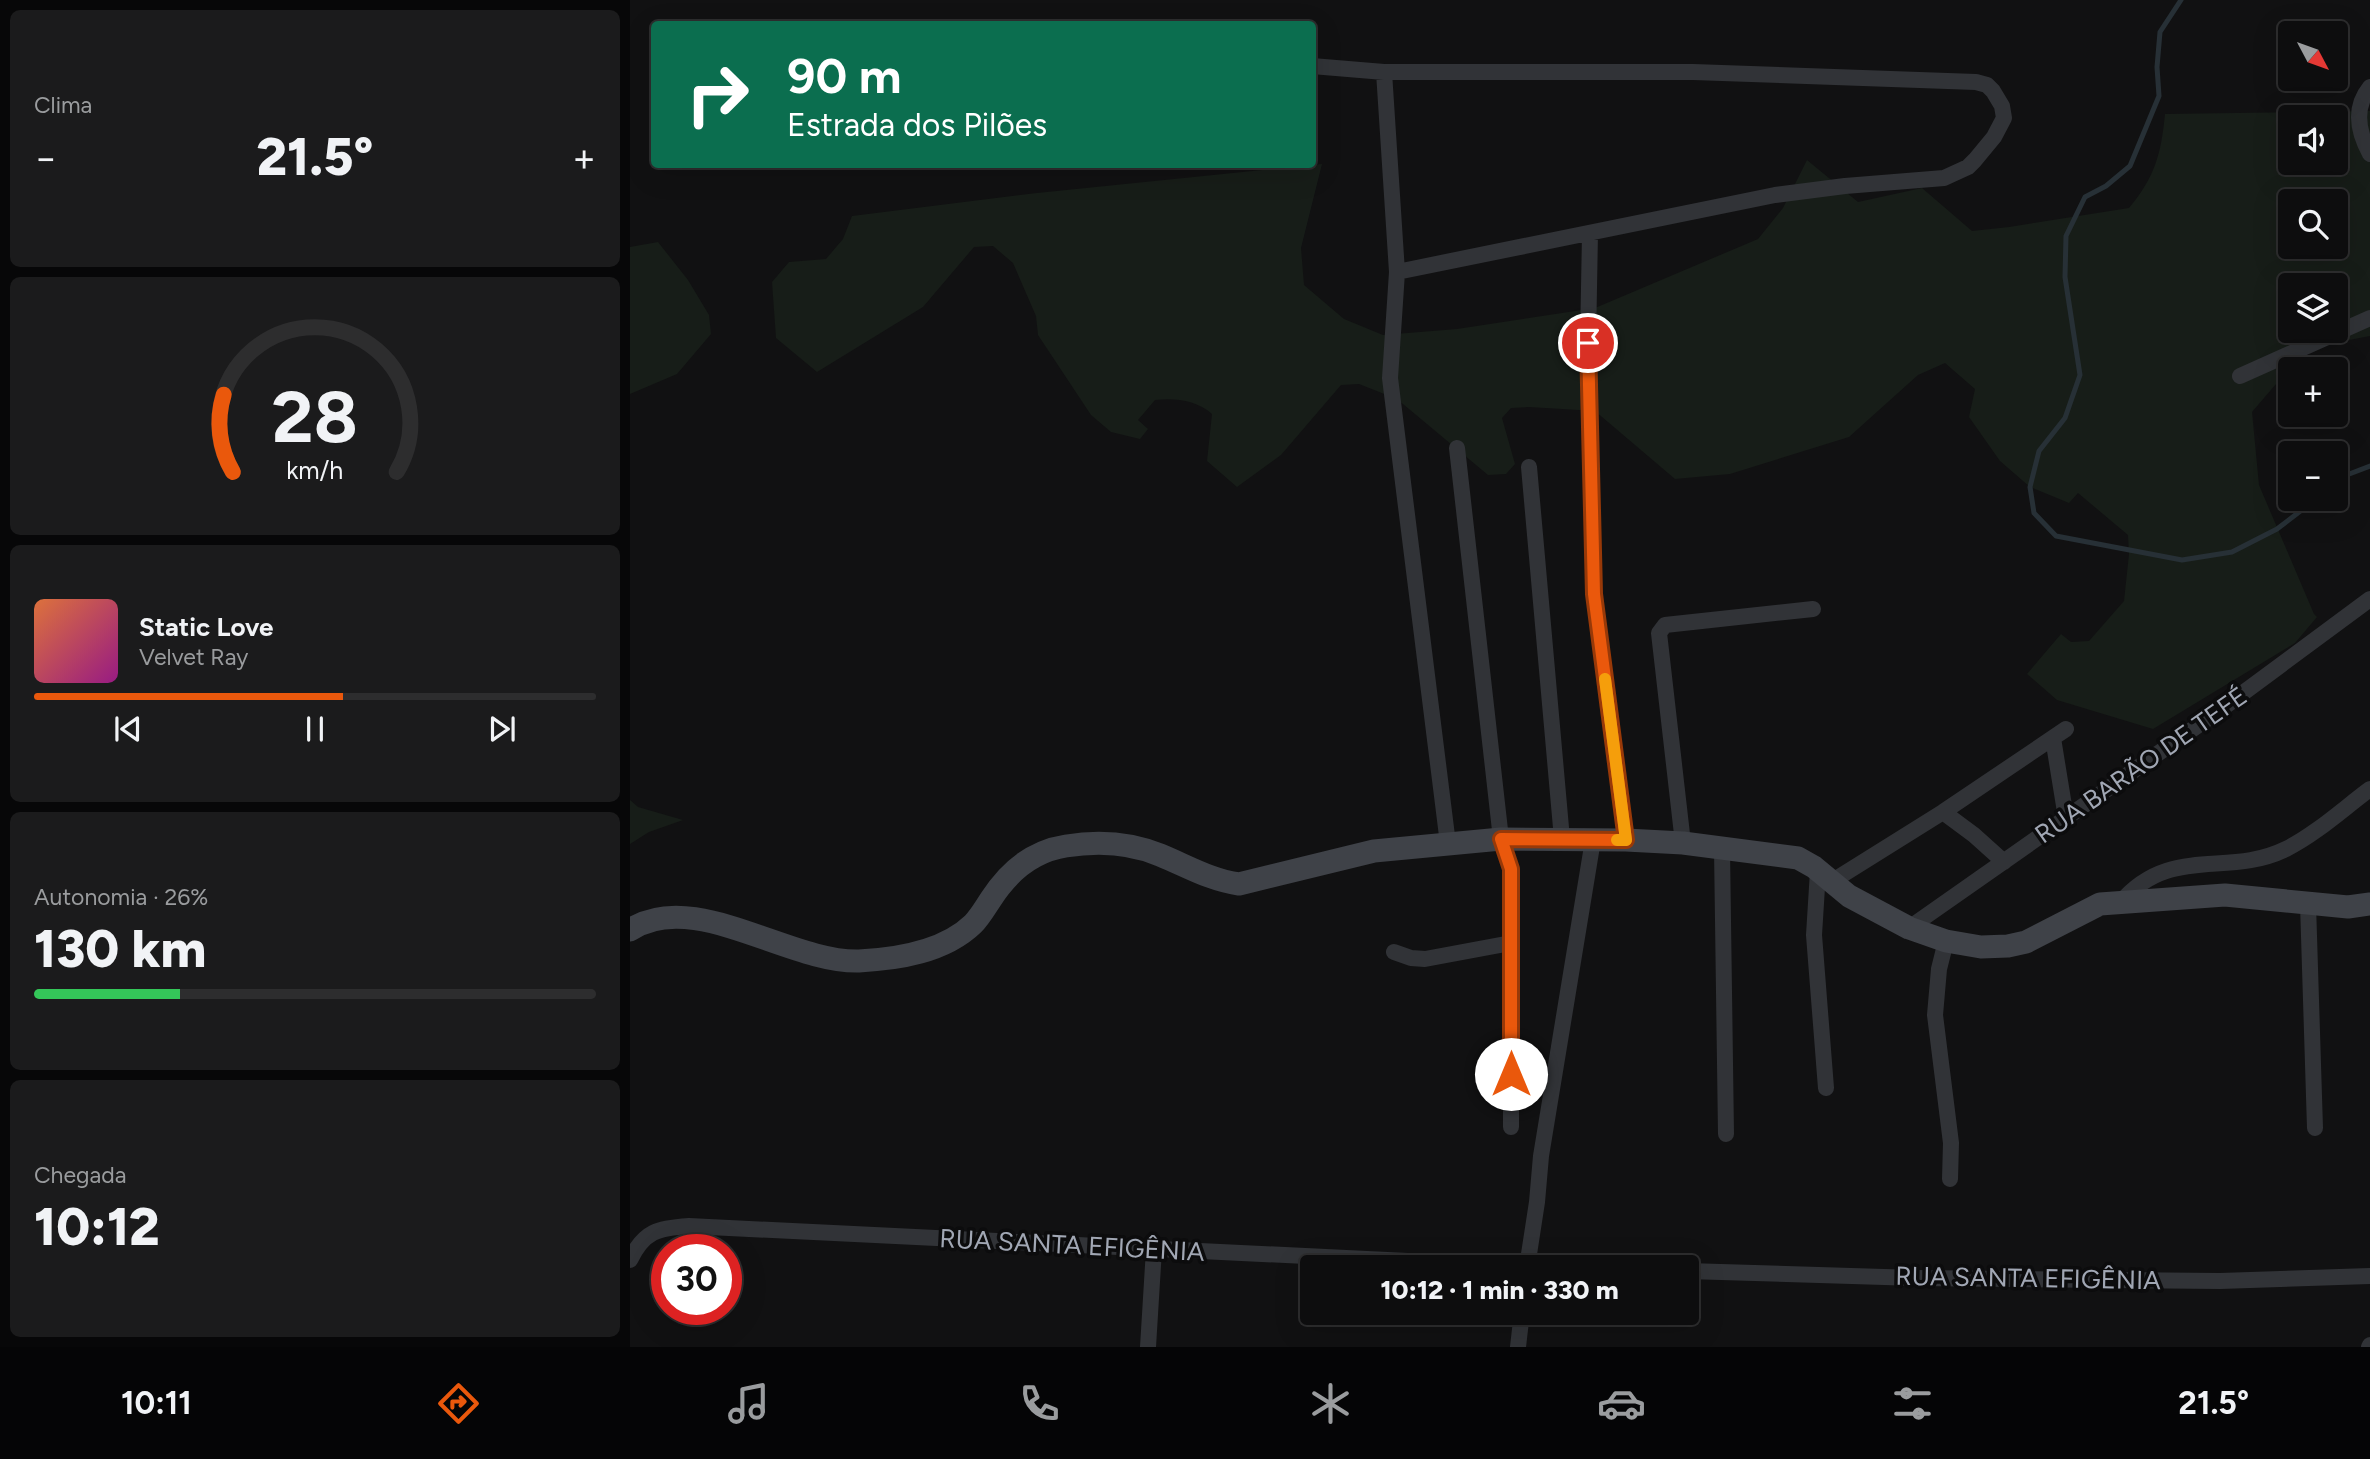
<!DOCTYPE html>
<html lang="pt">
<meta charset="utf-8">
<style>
body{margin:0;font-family:Figtree,sans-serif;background:#1b1b1c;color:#f1f3f6;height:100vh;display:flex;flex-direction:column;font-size:26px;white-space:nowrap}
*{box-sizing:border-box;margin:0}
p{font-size:23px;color:#9a9c9e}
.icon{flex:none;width:38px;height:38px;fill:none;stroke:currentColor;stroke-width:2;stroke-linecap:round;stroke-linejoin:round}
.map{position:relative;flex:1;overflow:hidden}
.details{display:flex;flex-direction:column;gap:10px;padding:10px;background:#070708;width:630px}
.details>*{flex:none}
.banner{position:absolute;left:21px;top:21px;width:665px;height:147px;border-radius:7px;box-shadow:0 7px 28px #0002,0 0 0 2px #2d2d2e;background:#0b6e4f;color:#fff;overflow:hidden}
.needle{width:46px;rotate:131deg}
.fabs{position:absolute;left:1648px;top:21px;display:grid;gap:14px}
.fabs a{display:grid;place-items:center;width:70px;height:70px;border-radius:7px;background:#0d0d0e;box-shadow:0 7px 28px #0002,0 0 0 2px #2d2d2e;font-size:35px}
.speed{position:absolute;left:21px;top:1234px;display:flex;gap:14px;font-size:35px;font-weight:700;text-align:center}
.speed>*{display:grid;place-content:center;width:91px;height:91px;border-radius:50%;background:#0d0d0e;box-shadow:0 7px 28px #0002,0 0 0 2px #2d2d2e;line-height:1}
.speed .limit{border:10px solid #d22;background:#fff;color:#111}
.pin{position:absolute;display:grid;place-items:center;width:60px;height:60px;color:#fff;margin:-30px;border:4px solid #fff;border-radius:50%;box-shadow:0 2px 7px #0007}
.me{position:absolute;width:77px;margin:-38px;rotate:0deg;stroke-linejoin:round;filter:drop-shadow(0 0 5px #0008)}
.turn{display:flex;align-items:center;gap:24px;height:147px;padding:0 21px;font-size:32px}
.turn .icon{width:91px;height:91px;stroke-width:2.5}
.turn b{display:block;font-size:49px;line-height:60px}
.big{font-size:52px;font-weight:800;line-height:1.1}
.details .tile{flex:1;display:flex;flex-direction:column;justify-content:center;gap:10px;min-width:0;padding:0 24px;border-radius:10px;background:#1b1b1c}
.details .dial{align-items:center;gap:0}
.dial svg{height:182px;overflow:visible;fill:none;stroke:#2d2d2e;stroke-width:7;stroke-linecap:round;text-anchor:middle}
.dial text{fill:#f1f3f6;stroke:none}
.song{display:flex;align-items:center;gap:21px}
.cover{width:84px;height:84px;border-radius:10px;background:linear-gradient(135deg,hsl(20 70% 55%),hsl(310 70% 35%))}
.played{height:7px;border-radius:4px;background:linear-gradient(90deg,#ea580c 55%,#2d2d2e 55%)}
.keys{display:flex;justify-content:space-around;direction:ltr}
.heat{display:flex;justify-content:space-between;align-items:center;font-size:38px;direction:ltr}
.charge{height:10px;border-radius:5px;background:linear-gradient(90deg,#34c759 26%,#2d2d2e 0)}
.trip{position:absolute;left:670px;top:1255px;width:399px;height:70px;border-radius:7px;background:#0d0d0e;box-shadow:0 7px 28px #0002,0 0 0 2px #2d2d2e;font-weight:800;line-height:70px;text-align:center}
.dock{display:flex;height:112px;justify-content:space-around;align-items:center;background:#050506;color:#9a9c9e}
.dock .icon{width:49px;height:49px}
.dock .current{color:#ea580c}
.dock b{font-size:32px;color:#f1f3f6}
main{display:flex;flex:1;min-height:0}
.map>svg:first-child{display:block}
.green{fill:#171d18;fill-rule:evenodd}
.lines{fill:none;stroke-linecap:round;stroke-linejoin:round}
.stream{stroke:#273036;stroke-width:5}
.street{stroke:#313337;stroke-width:16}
.secondary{stroke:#3f4248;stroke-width:23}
.route-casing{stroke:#983908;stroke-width:18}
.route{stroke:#ea580c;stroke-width:12}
.slow{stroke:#f59e0b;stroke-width:12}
.labels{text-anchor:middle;stroke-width:7;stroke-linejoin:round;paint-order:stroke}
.street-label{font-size:26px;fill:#a1a7b4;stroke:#0c0c0d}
</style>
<main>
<section class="details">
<div class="tile"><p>Clima</p>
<div class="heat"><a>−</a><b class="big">21.5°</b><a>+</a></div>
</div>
<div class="tile dial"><svg viewBox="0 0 100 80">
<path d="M14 69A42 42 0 1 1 86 69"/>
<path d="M14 69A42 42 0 0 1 10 35" stroke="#ea580c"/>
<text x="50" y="56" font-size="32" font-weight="700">28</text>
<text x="50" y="72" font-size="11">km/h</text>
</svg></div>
<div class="tile">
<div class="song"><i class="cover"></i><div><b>Static Love</b><p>Velvet Ray</p></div></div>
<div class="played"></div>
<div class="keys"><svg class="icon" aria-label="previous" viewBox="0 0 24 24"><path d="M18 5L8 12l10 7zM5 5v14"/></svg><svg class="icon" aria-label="pause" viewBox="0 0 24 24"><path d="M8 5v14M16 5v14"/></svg><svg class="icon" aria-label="next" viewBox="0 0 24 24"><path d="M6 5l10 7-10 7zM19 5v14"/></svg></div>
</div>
<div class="tile"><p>Autonomia · 26%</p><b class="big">130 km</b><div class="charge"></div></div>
<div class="tile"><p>Chegada</p><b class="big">10:12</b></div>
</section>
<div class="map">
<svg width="1740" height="1347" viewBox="0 0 1740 1347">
<rect width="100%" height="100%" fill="#111112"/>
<path class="green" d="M1740,111V336L1677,348L1622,412L1629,485L1684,614L1687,617L1665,643L1523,729L1427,700L1397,674L1431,634L1441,642L1459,641L1494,601L1499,554L1498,535L1448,493L1439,503L1400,487L1370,461L1339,417L1345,389L1315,363L1288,375L1219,437L1100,474L1045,479L965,411L899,407L881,408L872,418L885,464L876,474L858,475L767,399L729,384L711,385L651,455L607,487L577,461L582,414C566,400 546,398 525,400L508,420L518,429L510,439L481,432L461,415L408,335L406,316L383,263L363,246L344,247L293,307L187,372L146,338L142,282L159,262L196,259L213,239L222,216L407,193L692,164L671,248L674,285L714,319L753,335L827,329L965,308L1128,239L1153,208L1177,160L1228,202L1292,188L1342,231L1379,227L1499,208C1525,177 1531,154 1535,114ZM1661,117H1706V163H1661ZM1661,201H1706V247H1661ZM1661,285H1706V331H1661Z
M28,242L58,280L79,315L81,334L47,374L0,394V247Z
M0,800L8,807L53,820L19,832L0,844Z"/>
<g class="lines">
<path class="stream" d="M1551,0L1530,32L1527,67L1529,96L1500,166L1476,186L1455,197L1436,236L1435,277L1450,375L1435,418L1409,451L1400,487L1404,513L1426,536L1552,560L1602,552L1647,529L1686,499
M1706,483L1714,476L1740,466"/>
<path class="street" d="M682,66L754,72H1063L1346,82L1357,85L1363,91L1372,106L1374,118L1364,137L1345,160L1338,167L1314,178L1215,186L1145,195L767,272
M754,72L767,272L760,378L818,844
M1740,87C1723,108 1728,132 1740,154
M960,233L958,343L964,594L996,840
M1610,376L1740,318
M827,448L871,839L881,869V1127
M899,467L932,839
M1423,738L1436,818
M1313,812L1344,835L1374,862
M1053,843L1029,633L1035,625L1183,609
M1092,849L1096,1134
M1188,871L1184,935L1196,1088
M1201,882L1313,812L1436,729
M1490,903C1540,844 1597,878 1656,849C1686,834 1713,809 1740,789
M1678,904L1685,1128
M1279,928L1590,710L1740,599
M1316,941L1309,969L1305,1015L1321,1143L1320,1179
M764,952L781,958L795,959L881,943
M0,1260C14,1231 28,1228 59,1226L900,1267
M897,1267L907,1202L911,1156L963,840
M1057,1271L1287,1278L1590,1281L1740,1276
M518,1347L524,1249
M888,1347L892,1312
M1739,1347L1740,1345"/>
<path class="secondary" d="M0,930C63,888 159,963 229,961C268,959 314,952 343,924C350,917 355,908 361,899C379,871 403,851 436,846C467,841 501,843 530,855C557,866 580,880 609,884L744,851L871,839L996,840L1053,843L1168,858L1184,867L1219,896L1279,928L1316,941L1351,947L1378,946L1396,942L1470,904L1595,895L1718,907L1740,904"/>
</g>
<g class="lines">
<defs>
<path id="route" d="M881,1074V869L871,839L996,840L964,594L958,343"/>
</defs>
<use href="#route" class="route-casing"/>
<use href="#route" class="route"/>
<path class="slow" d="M975,679L996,840H987"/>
</g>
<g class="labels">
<g class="street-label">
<text transform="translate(1511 765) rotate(-35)" y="9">RUA BARÃO DE TEFÉ</text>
<text transform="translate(442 1245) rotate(3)" y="9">RUA SANTA EFIGÊNIA</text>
<text transform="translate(1398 1278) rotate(1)" y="9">RUA SANTA EFIGÊNIA</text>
</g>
</g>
</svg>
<div class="fabs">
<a><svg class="needle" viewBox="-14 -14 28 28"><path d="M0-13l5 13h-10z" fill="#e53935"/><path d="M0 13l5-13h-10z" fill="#9a9c9e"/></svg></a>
<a><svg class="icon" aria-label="sound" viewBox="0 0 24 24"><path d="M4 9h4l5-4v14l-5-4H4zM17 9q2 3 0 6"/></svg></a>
<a><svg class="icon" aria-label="search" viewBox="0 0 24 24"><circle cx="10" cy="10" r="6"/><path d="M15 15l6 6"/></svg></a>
<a><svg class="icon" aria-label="layers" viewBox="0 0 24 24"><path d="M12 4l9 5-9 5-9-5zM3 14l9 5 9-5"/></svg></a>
<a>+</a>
<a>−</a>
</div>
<div class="speed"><div class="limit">30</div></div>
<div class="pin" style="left:958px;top:343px;background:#d93025"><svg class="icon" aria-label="arrive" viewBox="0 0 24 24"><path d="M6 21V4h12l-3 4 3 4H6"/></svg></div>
<svg class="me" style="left:881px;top:1074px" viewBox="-20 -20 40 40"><circle r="19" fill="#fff"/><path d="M0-13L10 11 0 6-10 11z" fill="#ea580c"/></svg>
<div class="trip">10:12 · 1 min · 330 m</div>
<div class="banner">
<div class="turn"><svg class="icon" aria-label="right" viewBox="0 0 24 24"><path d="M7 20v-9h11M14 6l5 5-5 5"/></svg><div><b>90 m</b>Estrada dos Pilões</div></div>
</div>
</div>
</main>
<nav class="dock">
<b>10:11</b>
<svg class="icon current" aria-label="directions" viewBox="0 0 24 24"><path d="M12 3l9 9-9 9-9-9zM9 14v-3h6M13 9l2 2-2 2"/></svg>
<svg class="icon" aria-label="music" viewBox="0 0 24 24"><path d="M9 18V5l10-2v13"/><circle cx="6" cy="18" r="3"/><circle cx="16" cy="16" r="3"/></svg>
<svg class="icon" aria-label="phone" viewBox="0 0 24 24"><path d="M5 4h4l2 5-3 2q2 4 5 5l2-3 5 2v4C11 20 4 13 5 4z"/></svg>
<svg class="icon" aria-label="climate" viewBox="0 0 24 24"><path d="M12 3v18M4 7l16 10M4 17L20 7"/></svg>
<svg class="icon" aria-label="car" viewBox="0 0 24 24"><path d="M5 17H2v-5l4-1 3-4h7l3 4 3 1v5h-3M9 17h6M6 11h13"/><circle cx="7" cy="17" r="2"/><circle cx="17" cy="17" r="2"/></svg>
<svg class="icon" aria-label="filters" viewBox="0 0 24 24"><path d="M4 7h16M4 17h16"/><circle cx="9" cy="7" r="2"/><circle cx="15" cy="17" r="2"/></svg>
<b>21.5°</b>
</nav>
